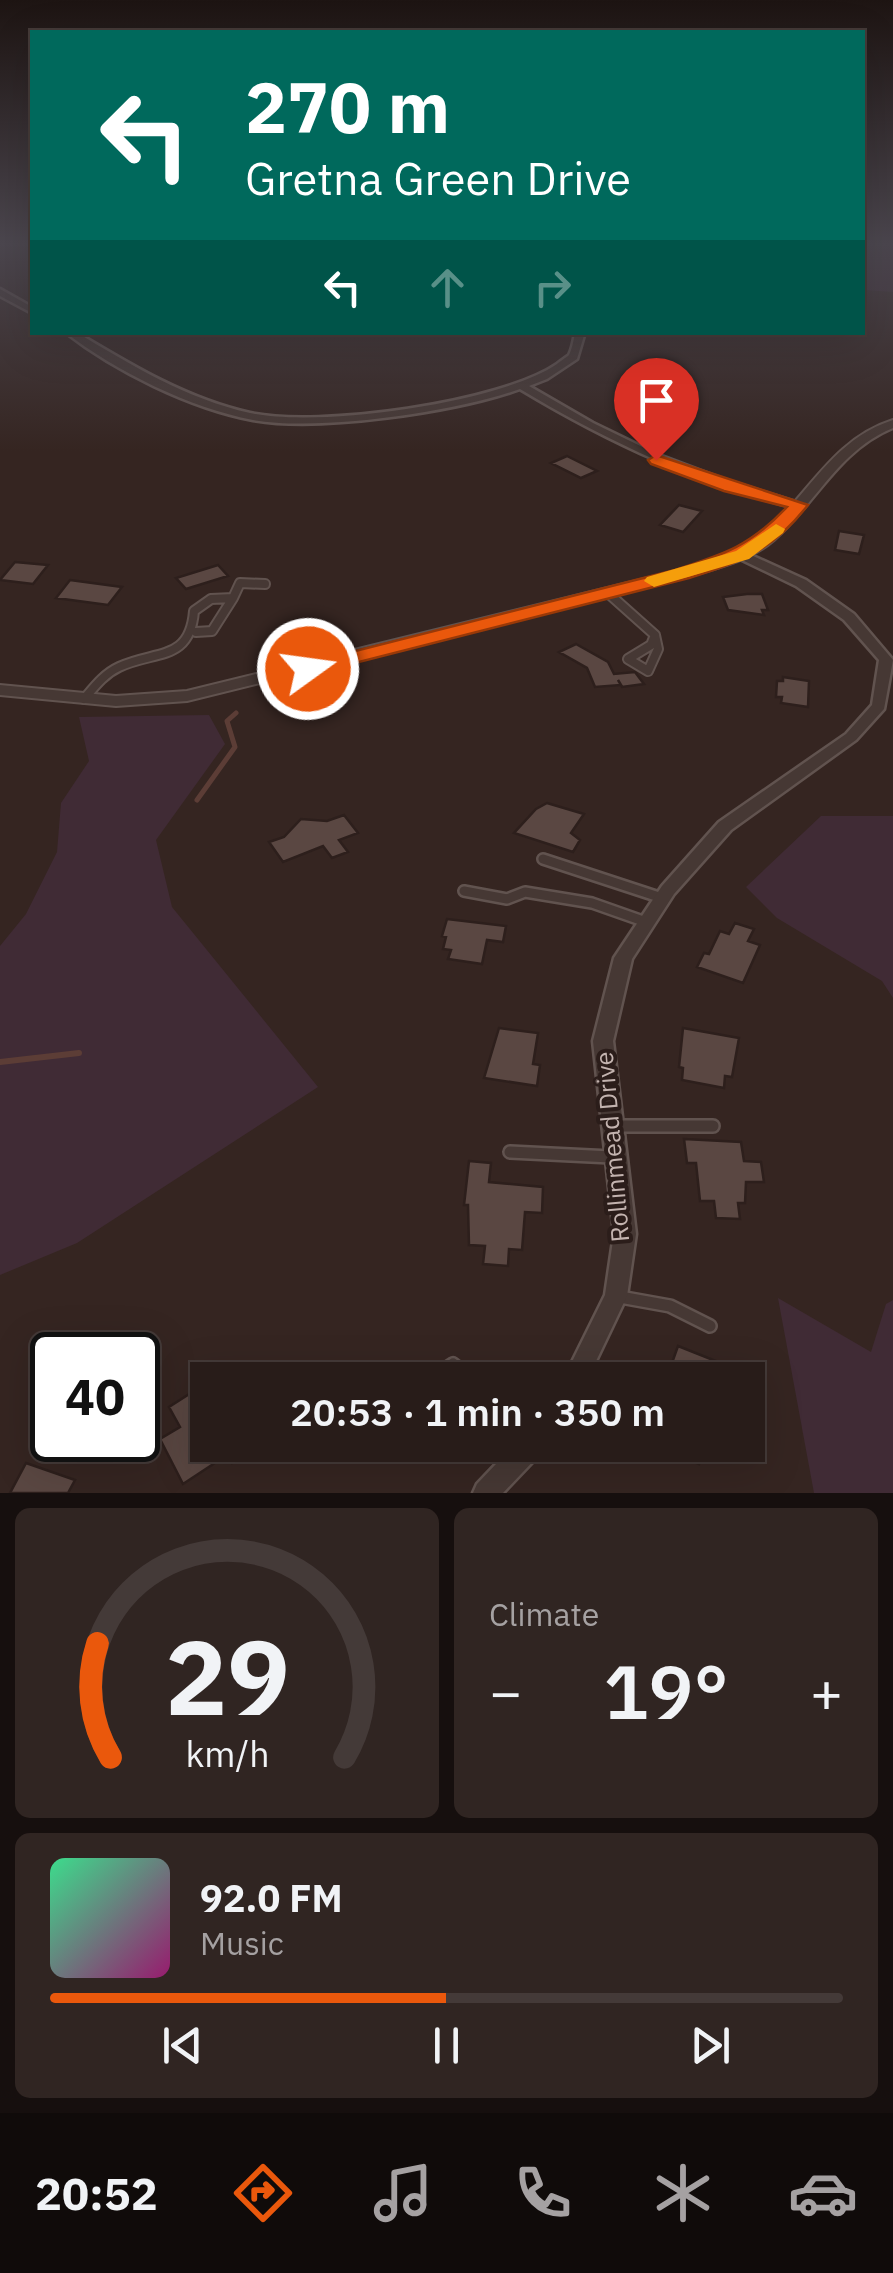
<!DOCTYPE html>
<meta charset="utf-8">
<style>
body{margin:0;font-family:"IBM Plex Sans",sans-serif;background:#302522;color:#f1f3f6;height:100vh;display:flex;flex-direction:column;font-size:38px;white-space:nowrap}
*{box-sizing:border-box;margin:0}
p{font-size:32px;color:#a5a1a2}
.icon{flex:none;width:55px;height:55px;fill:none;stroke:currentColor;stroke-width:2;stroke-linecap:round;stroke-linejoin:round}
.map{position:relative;height:1493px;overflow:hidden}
.details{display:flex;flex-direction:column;gap:15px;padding:15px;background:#160f0e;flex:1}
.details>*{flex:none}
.hud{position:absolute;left:30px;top:30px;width:835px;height:305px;border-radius:0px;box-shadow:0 10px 40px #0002,0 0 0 2px #443a38;background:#00695c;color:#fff;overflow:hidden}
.speed{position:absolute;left:30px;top:1332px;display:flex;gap:20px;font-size:50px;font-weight:700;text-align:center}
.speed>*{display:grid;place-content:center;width:130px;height:130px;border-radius:50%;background:#281c19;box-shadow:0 10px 40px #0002,0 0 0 2px #443a38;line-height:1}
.speed .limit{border:5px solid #111;border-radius:15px;background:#fff;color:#111}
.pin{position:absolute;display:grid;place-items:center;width:85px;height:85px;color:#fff;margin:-102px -42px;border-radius:50% 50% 50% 0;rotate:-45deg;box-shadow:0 0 10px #0007}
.pin .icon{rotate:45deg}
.me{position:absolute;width:110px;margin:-55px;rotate:76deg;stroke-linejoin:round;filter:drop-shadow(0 0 8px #0008)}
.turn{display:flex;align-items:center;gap:35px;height:210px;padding:0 50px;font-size:45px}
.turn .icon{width:130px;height:130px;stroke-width:2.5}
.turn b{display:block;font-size:70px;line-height:85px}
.lanes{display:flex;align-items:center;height:95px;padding:0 50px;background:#0003;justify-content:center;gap:50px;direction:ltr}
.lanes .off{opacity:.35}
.big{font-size:75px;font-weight:600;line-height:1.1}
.details .tile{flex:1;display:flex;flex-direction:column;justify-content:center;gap:15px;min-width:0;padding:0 35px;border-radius:15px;background:#302522}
.details .dial{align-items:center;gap:0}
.dial svg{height:260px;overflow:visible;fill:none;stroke:#443a38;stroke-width:7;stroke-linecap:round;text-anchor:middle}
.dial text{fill:#f1f3f6;stroke:none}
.song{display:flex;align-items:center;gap:30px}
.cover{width:120px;height:120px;border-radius:15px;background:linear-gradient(135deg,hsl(150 70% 55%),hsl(320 70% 35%))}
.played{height:10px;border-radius:5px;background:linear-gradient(90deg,#ea580c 50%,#443a38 50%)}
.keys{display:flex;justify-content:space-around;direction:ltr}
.heat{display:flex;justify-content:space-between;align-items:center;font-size:55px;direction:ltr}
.details .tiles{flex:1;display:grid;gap:15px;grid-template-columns:1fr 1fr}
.tile:last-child{grid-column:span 2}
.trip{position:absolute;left:190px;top:1362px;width:575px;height:100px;border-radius:0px;background:#281c19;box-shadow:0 10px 40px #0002,0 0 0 2px #443a38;font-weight:600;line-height:100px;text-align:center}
.tab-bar{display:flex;height:160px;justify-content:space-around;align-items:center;background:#100b0a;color:#a5a1a2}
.tab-bar .icon{width:70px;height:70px}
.tab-bar .selected{color:#ea580c}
.tab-bar b{font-size:45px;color:#f1f3f6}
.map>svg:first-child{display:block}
.green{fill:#402b35}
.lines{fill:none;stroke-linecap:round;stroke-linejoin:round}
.stream-far1{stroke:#5c3d36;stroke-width:5}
.stream{stroke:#5c3d36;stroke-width:6}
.building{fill:#5a4742;stroke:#2d1f1c;stroke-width:2.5}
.service-far2-casing{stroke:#61534f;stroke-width:12}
.service-far1-casing{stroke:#61534f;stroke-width:14}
.service-casing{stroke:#61534f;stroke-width:16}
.minor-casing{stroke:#61534f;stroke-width:5}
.tertiary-casing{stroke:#61534f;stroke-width:4}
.service-far2{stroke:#463834;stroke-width:8}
.service-far1{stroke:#463834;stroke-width:9}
.service{stroke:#463834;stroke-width:11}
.minor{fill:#463834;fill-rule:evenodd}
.tertiary{fill:#463834;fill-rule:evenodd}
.route{fill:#ea580c;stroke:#983908;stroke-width:2.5}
.slow{fill:#f59e0b}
.labels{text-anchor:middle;stroke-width:8;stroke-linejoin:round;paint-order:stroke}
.street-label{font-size:25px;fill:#c3b3af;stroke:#2b1d1a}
</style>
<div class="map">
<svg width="893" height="1493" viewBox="0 0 893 1493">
<rect width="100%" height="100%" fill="#352521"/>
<path class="green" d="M862,242H893V292L863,290Z
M209,715L225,744L156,840L172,907L318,1087L77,1243L0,1275V946L26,914L57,852L61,803L89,761L79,717Z
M821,816H893V998L882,981L777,918L746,887Z
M778,1298L871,1352L886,1304L893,1300V1493H814Z"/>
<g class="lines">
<path class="stream-far1" d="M197,800L235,747L227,721L236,713"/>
<path class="stream" d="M0,1062L79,1053"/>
</g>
<path class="building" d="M567,456L597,471L581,478L551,463Z
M679,505L702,511L683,532L660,525Z
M839,531L864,535L859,554L835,550Z
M15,562L48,565L33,584L0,580Z
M218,565L228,576L186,589L176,578Z
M70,580L122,587L108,605L56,598Z
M747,594H762L768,610H762L764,615L728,610L723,597Z
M576,644L608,662L614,674L635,672L644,684L622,687L618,680L621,685L595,687L587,668L559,652Z
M783,677L809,681L808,707L781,703L782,697H776L777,681H783Z
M547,803L584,814L571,833L580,840L573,852L514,833L536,809Z
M344,815L358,833L339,840L348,852L332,858L323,846L283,862L269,842L284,837L301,819L327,821Z
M447,919L506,926L503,942L487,940L482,964L448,959L451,950L443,949L446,937L442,936Z
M735,923L754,929L748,941L760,945L743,983L697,967L704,953L709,954L720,931L729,934Z
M499,1028L538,1033L533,1064L540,1065L537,1086L484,1078Z
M683,1028L739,1038L732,1077L725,1076L724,1088L682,1080L683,1068L679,1067Z
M684,1139L741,1142L744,1161L761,1162L764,1182H746L745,1203H738L740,1219L716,1218L714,1201H700L696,1163H687Z
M469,1161L491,1163L489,1182L543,1187L542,1213L525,1212L522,1250L509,1249L508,1266L483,1264L485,1246L469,1245L468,1205H464Z
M678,1346L761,1379V1380H683L668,1374Z
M194,1391L208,1414V1445H260L232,1463L227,1455L183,1484L160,1439L180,1427L169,1407Z
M655,1445H704L699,1464Z
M26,1463L75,1480L68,1493H10Z"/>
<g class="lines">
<defs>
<path id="service-far2" d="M608,593L655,635
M196,632L212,631L233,598
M655,635L658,649L648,671L628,659L651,645Z
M84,699C95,686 104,674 119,667C155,650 190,662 194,611L211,599L233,598L240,583L265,584"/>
<path id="service-far1" d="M543,859L662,898
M464,891L507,899L525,892L592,903L646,922"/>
<path id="service" d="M617,1126H713
M510,1152L611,1157
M620,1297L670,1306L710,1326
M429,1380L453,1364L473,1380"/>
<path id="minor" d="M0,289L32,307V313L0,296Z
M65,332H76C131,365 187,399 250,413C318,428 500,403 557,364C558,363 568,356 569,355C572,349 574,339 575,332H585L577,359L547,379L529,386L593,423L659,455L728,481L805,505L799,509C697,483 610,443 520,389C455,412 320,432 253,420C190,408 115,371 65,332Z
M742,551L806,580L854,614L893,660L884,709L856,740L731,830L674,894L632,959L613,1041L636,1234L627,1296L587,1380H563L605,1295L614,1234L593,1041L614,958L662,886L719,822L846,734L872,705L879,660L844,620L796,586L738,558V552Z
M514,1445H543L540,1454L503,1493H473L477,1484Z"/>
<path id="tertiary" d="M893,420V428C839,450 816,503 774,540C750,561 717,568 687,577L187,701L116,706L0,695V685L116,696L187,691L677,571C707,561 740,555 764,534C808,495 833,439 893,420Z"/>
</defs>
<use href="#service-far2" class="service-far2-casing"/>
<use href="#service-far1" class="service-far1-casing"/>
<use href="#service" class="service-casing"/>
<use href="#minor" class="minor-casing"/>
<use href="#tertiary" class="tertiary-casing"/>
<use href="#service-far2" class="service-far2"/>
<use href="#service-far1" class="service-far1"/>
<use href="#service" class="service"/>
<use href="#minor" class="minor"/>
<use href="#tertiary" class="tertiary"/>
</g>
<linearGradient id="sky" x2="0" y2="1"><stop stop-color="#1d1412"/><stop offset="0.54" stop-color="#4b464e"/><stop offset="1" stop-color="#4b464e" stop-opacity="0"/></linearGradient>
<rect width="893" height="451" fill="url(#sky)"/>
<path class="route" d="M656,455L808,505C772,551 743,561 689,578L308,675L297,669L300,665L675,570C725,554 750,546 787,507L724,491L651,464L648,460Z"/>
<path class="slow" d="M776,524L785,529L783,533L749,559L654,587L644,581L647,577L736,551Z"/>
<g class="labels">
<g class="street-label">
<text transform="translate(612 1147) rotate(-95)" y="9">Rollinmead Drive</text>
</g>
</g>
</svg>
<div class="speed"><div class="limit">40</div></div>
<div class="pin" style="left:656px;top:460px;background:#d93025"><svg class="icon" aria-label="arrive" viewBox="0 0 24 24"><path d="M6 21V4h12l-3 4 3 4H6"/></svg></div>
<svg class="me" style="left:308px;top:669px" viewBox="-20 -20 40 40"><circle r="17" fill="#ea580c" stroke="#fff" stroke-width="3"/><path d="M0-11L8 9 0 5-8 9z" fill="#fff"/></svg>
<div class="trip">20:53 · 1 min · 350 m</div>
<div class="hud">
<div class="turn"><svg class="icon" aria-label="left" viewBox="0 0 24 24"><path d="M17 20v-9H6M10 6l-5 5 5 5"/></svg><div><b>270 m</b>Gretna Green Drive</div></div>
<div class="lanes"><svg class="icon" aria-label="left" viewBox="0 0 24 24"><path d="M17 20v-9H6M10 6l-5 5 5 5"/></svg><svg class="icon off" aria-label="ahead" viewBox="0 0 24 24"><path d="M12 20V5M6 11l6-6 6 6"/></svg><svg class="icon off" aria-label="right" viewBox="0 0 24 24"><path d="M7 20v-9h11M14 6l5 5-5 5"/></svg></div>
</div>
</div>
<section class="details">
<div class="tiles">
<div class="tile dial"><svg viewBox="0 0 100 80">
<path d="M14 69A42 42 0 1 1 86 69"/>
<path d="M14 69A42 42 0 0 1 10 34" stroke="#ea580c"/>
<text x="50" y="56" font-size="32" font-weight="700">29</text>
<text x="50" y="72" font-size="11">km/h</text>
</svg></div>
<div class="tile"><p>Climate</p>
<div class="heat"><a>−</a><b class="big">19°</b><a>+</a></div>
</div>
<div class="tile">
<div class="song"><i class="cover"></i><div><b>92.0 FM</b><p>Music</p></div></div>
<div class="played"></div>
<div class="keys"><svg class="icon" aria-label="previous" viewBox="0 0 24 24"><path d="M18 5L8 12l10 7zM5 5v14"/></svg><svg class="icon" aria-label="pause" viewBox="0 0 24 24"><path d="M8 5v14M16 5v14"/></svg><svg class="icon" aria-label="next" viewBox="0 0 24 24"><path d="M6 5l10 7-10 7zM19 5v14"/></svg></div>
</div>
</div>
</section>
<nav class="tab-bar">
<b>20:52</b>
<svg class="icon selected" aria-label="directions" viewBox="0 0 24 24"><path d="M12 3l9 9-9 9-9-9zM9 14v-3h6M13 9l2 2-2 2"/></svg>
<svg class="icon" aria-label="music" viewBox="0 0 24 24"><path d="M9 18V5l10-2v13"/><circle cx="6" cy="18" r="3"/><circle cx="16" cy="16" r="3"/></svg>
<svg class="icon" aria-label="phone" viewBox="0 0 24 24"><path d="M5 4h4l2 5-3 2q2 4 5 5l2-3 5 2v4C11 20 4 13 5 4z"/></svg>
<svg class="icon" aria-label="climate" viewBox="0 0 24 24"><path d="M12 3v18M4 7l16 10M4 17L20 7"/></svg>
<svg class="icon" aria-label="car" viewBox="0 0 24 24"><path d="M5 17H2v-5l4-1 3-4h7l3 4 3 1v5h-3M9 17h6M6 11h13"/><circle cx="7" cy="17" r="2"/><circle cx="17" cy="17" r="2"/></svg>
</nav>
